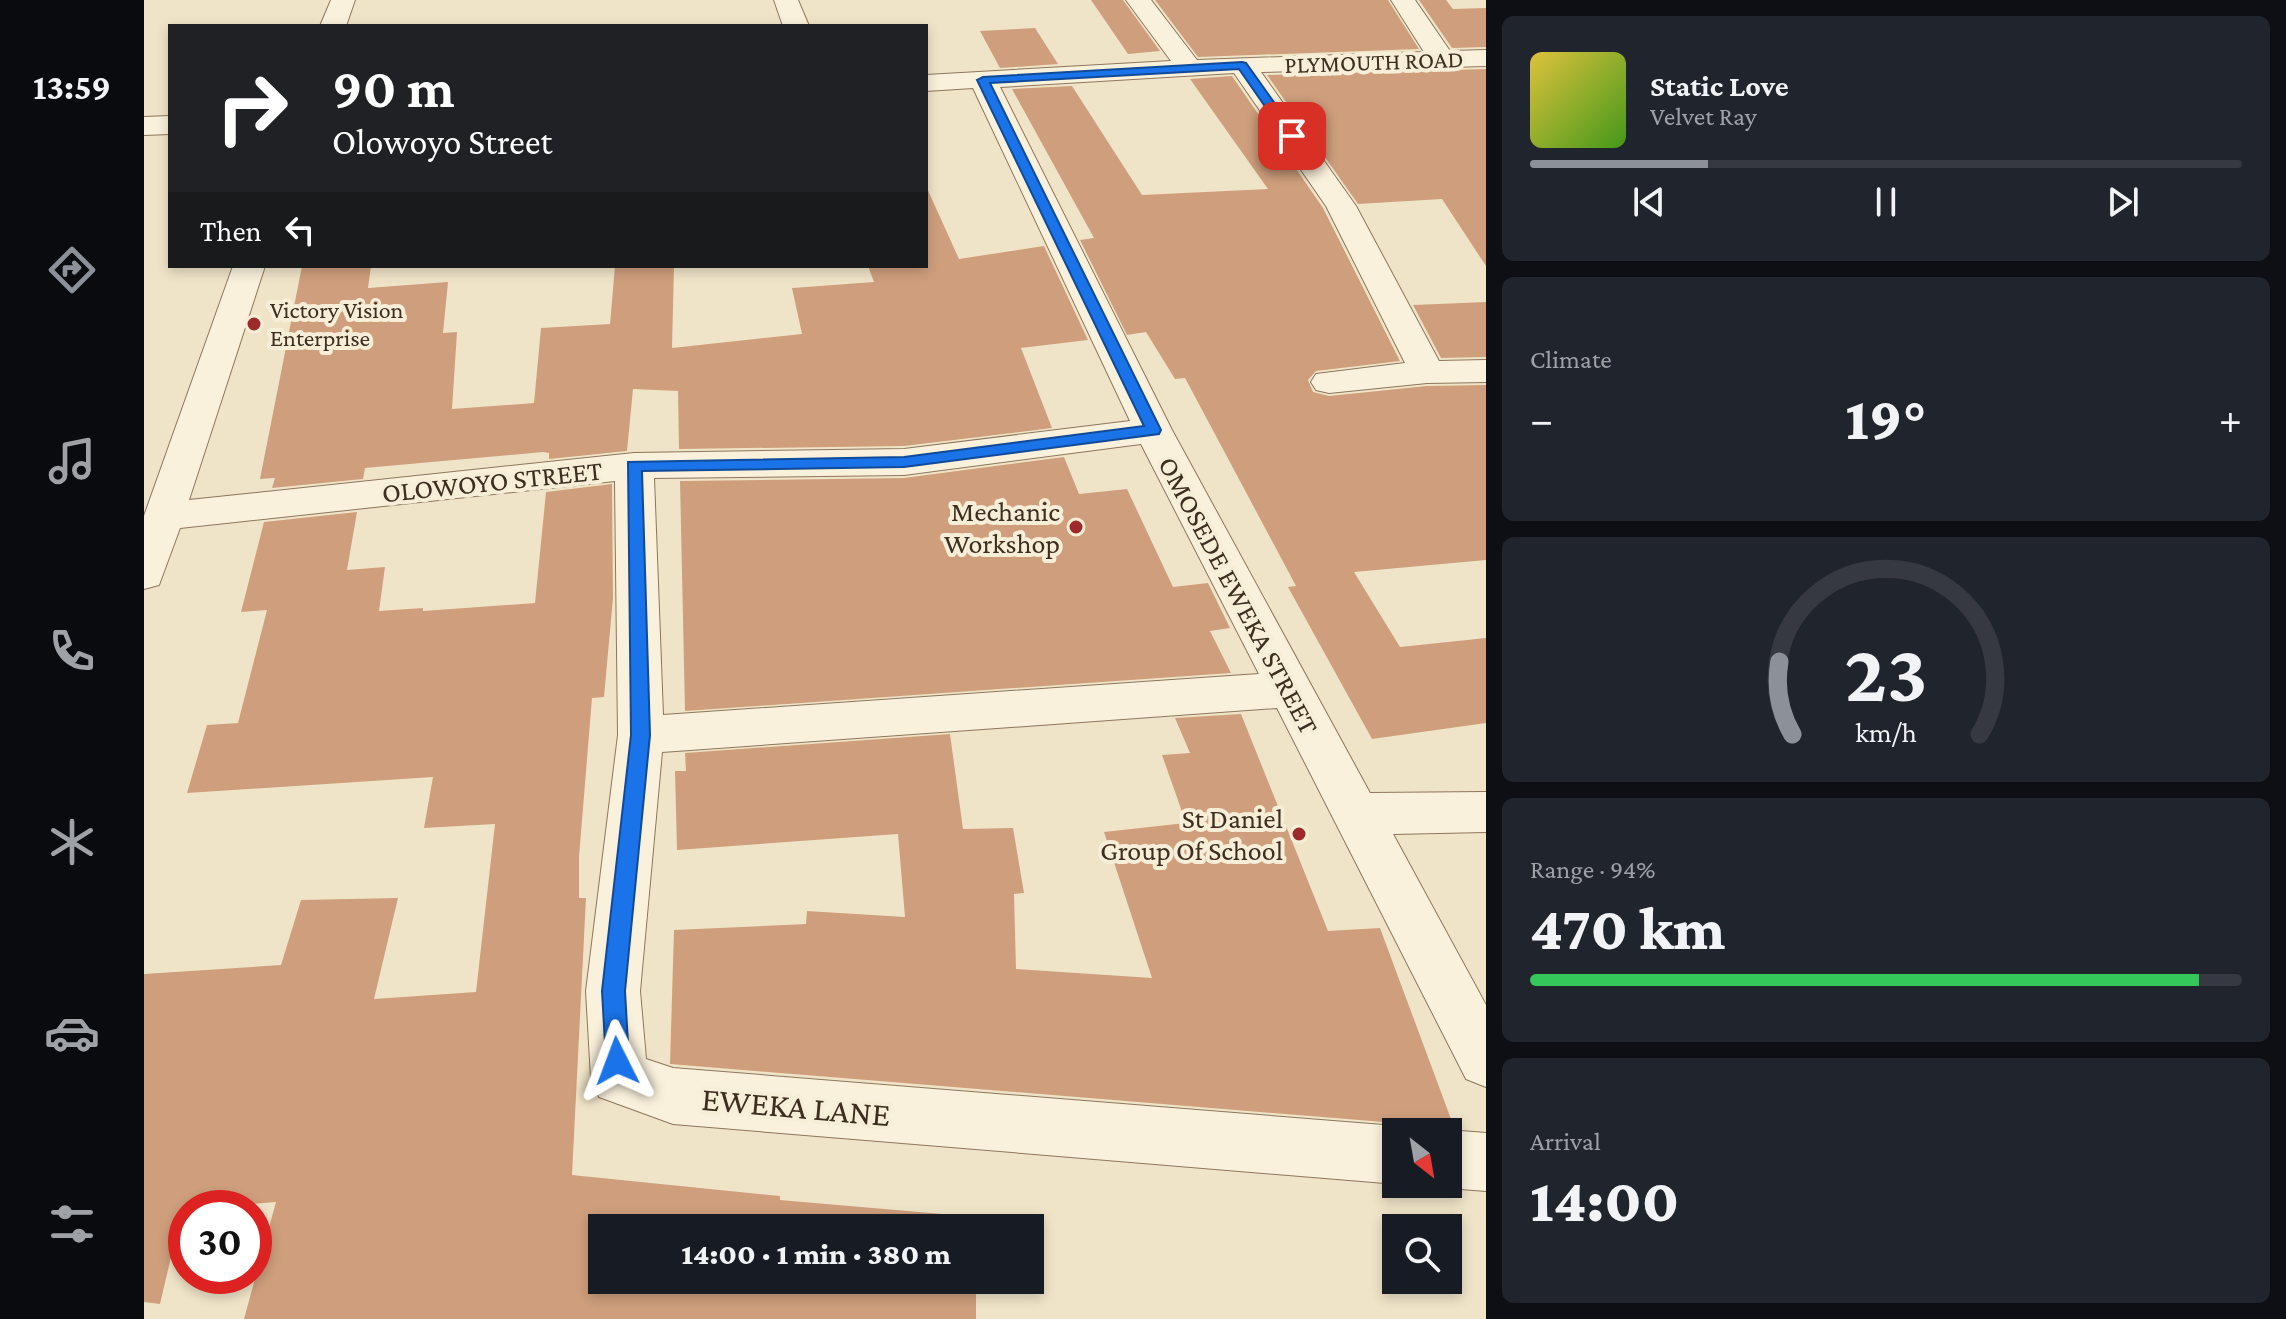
<!DOCTYPE html>
<meta charset="utf-8">
<style>
body{margin:0;font-family:"Crimson Pro",serif;background:#20242c;color:#f1f3f6;height:100vh;display:flex;flex-direction:column;font-size:30px;white-space:nowrap}
*{box-sizing:border-box;margin:0}
p{font-size:26px;color:#9ea1a6}
.icon{flex:none;width:44px;height:44px;fill:none;stroke:currentColor;stroke-width:2;stroke-linecap:round;stroke-linejoin:round}
.map{position:relative;flex:1;overflow:hidden}
.details{display:flex;flex-direction:column;gap:16px;padding:16px;background:#0d0f14;width:800px}
.details>*{flex:none}
.banner{position:absolute;left:24px;top:24px;width:760px;height:244px;border-radius:0px;box-shadow:0 4px 12px #0003;background:#202124;color:#fff;overflow:hidden}
.needle{width:52px;rotate:149deg}
.buttons{position:absolute;left:1238px;top:1118px;display:grid;gap:16px}
.buttons a{display:grid;place-items:center;width:80px;height:80px;border-radius:0px;background:#171b24;box-shadow:0 4px 12px #0003;font-size:40px}
.speed{position:absolute;left:24px;top:1190px;display:flex;gap:16px;font-size:40px;font-weight:700;text-align:center}
.speed>*{display:grid;place-content:center;width:104px;height:104px;border-radius:50%;background:#171b24;box-shadow:0 4px 12px #0003;line-height:1}
.speed .limit{border:12px solid #d22;background:#fff;color:#111}
.pin{position:absolute;display:grid;place-items:center;width:68px;height:68px;color:#fff;margin:-34px;border-radius:16px;box-shadow:0 4px 12px #0006}
.me{position:absolute;width:88px;margin:-44px;rotate:357deg;stroke-linejoin:round;filter:drop-shadow(0 0 6px #0008)}
.turn{display:flex;align-items:center;gap:28px;height:168px;padding:0 32px;font-size:36px}
.turn .icon{width:104px;height:104px;stroke-width:2.5}
.turn b{display:block;font-size:56px;line-height:68px}
.then{display:flex;align-items:center;height:76px;padding:0 32px;background:#0003;gap:16px;font-size:30px}
.big{font-size:60px;font-weight:800;line-height:1.1}
.details .widget{flex:1;display:flex;flex-direction:column;justify-content:center;gap:12px;min-width:0;padding:0 28px;border-radius:12px;background:#20242c}
.details .dial{align-items:center;gap:0}
.dial svg{height:208px;overflow:visible;fill:none;stroke:#363941;stroke-width:7;stroke-linecap:round;text-anchor:middle}
.dial text{fill:#f1f3f6;stroke:none}
.song{display:flex;align-items:center;gap:24px}
.cover{width:96px;height:96px;border-radius:12px;background:linear-gradient(135deg,hsl(50 70% 55%),hsl(100 70% 35%))}
.played{height:8px;border-radius:4px;background:linear-gradient(90deg,#8c9099 25%,#363941 25%)}
.keys{display:flex;justify-content:space-around;direction:ltr}
.heat{display:flex;justify-content:space-between;align-items:center;font-size:44px;direction:ltr}
.charge{height:12px;border-radius:6px;background:linear-gradient(90deg,#34c759 94%,#363941 0)}
.trip{position:absolute;left:444px;top:1214px;width:456px;height:80px;border-radius:0px;background:#171b24;box-shadow:0 4px 12px #0003;font-weight:800;line-height:80px;text-align:center}
main{display:flex;flex:1;min-height:0}
.tabs{display:flex;flex-direction:column;width:144px;justify-content:space-around;align-items:center;background:#090b0e;color:#9ea1a6}
.tabs .icon{width:56px;height:56px}
.tabs .selected{color:#8c9099}
.tabs b{font-size:36px;color:#f1f3f6}
.map>svg:first-child{display:block}
.building{fill:#cf9f7d}
.lines{fill:none;stroke-linecap:round;stroke-linejoin:round}
.minor-casing{stroke:#8d765c;stroke-width:2}
.minor{fill:#faf1dc;fill-rule:evenodd}
.route{fill:#1a73e8;stroke:#114b97;stroke-width:2}
.poi-dot{fill:#9e2a2b;stroke:#f7eed8;stroke-width:3}
.labels{text-anchor:middle;stroke-width:8;stroke-linejoin:round;paint-order:stroke}
.far-street-label{font-size:24px;fill:#3d2e20;stroke:#f7eed8}
.far-poi-label{font-size:24px;fill:#3d2e20;stroke:#f7eed8;text-anchor:start}
.street-label{font-size:28px;fill:#3d2e20;stroke:#f7eed8}
.poi-label{font-size:28px;fill:#3d2e20;stroke:#f7eed8;text-anchor:end}
.near-street-label{font-size:34px;fill:#3d2e20;stroke:#f7eed8}
</style>
<main>
<nav class="tabs">
<b>13:59</b>
<svg class="icon selected" aria-label="directions" viewBox="0 0 24 24"><path d="M12 3l9 9-9 9-9-9zM9 14v-3h6M13 9l2 2-2 2"/></svg>
<svg class="icon" aria-label="music" viewBox="0 0 24 24"><path d="M9 18V5l10-2v13"/><circle cx="6" cy="18" r="3"/><circle cx="16" cy="16" r="3"/></svg>
<svg class="icon" aria-label="phone" viewBox="0 0 24 24"><path d="M5 4h4l2 5-3 2q2 4 5 5l2-3 5 2v4C11 20 4 13 5 4z"/></svg>
<svg class="icon" aria-label="climate" viewBox="0 0 24 24"><path d="M12 3v18M4 7l16 10M4 17L20 7"/></svg>
<svg class="icon" aria-label="car" viewBox="0 0 24 24"><path d="M5 17H2v-5l4-1 3-4h7l3 4 3 1v5h-3M9 17h6M6 11h13"/><circle cx="7" cy="17" r="2"/><circle cx="17" cy="17" r="2"/></svg>
<svg class="icon" aria-label="filters" viewBox="0 0 24 24"><path d="M4 7h16M4 17h16"/><circle cx="9" cy="7" r="2"/><circle cx="15" cy="17" r="2"/></svg>
</nav>
<div class="map">
<svg width="1342" height="1319" viewBox="0 0 1342 1319">
<rect width="100%" height="100%" fill="#f0e4c8"/>
<path class="building" d="M947,0H979L1016,51L984,54Z
M1011,0H1244L1275,49L1054,57Z
M1275,0H1302L1309,9L1342,8V47L1308,48Z
M891,28L914,64L856,68L836,31Z
M1342,69V266L1298,199L1214,204L1123,75Z
M1088,76L1179,208L1256,361L1172,371L1164,380L1169,392L1185,396L1283,386L1342,385V560L1210,572L1256,647L1342,638V723L1228,739L1144,587L1152,586L1041,378L1031,379L1002,332L983,335L936,240L950,238L868,89L928,86L998,195L1124,189L1046,79Z
M782,186L815,259L900,246L944,340L877,348L908,428L760,446L535,449L534,391L489,389L483,451L405,459V453L399,452L221,468L219,479L128,488L131,478L116,479L158,266H227L224,288L304,282L299,333L313,332L308,409L390,403L397,328L466,324L471,266H530L528,348L658,334L648,288L730,282L724,266H782Z
M1342,302V357L1297,358L1269,305Z
M920,457L935,494L983,489L1029,587L1064,583L1086,628L1066,631L1087,673L541,711L536,481L760,478Z
M468,484L469,598L460,697L448,698L435,857V898H442L428,1175L636,1196V1200L833,1217V1228H458V1280H832V1319H100L132,1202L38,1210L16,1304L0,1302V974L137,965L157,900L254,898L230,999L332,992L351,824L280,828L289,777L43,793L63,725L94,723L123,610L97,612L120,522L213,512L203,570L241,567L235,611L279,608V611L391,603L402,492Z
M1097,714L1184,931L1236,928L1310,1127L1295,1132H1270L1252,1123L526,1064L530,930L662,924L663,911L761,917L754,834L533,850L531,771H542L541,753L806,734L819,829L869,828L880,893L870,894L872,969L1008,978L960,832L1042,823L1018,755L1046,753L1031,718Z"/>
<g class="lines">
<defs>
<path id="minor" d="M187,0H211L202,26H176Z
M630,0H654L665,26H639Z
M982,0H1007L1053,60L1280,52L1247,0H1271L1306,51L1342,50V66L1117,72L1212,206L1295,361L1342,360V382L1283,383L1185,393L1172,390L1167,382L1172,374L1261,363L1182,206L1090,73L856,87L1028,430L1226,793L1342,792V832L1249,834L1342,1005V1087L1322,1079L1133,708L518,752L496,991L502,1059L529,1068L1252,1126L1267,1132H1252L1253,1184L529,1124L455,1097L447,1078L442,991L474,735L471,481L36,528L15,585L0,589V516L89,266H121L45,500L490,453L760,449L986,421L829,88L782,91V75L1027,61ZM997,444L1115,674L519,715L510,478L760,475Z
M26,116V134L0,135V117Z
M1304,1130L1342,1133V1191L1304,1188L1294,1184H1304V1132H1298Z"/>
</defs>
<use href="#minor" class="minor-casing"/>
<use href="#minor" class="minor"/>
</g>
<path class="route" d="M1098,62L1102,63L1152,133V138H1143L1095,69L846,83L1017,430L1015,434L760,467L498,471L506,735L481,991L485,1061L482,1069L473,1072L465,1069L462,1061L458,991L487,735L484,462L760,457L1000,426L833,80L839,77Z"/>
<g class="poi-dot">
<circle cx="110" cy="324" r="8"/>
<circle cx="932" cy="527" r="8"/>
<circle cx="1155" cy="834" r="8"/>
</g>
<g class="labels">
<g class="far-street-label">
<text transform="translate(1230 62) rotate(-2)" y="8">PLYMOUTH ROAD</text>
</g>
<g class="far-poi-label">
<text x="126" y="318">Victory Vision<tspan x="126" dy="28">Enterprise</tspan></text>
</g>
<g class="street-label">
<text transform="translate(348 481) rotate(-6)" y="10">OLOWOYO STREET</text>
<text transform="translate(1095 595) rotate(62)" y="10">OMOSEDE EWEKA STREET</text>
</g>
<g class="poi-label">
<text x="916" y="521">Mechanic<tspan x="916" dy="32">Workshop</tspan></text>
<text x="1139" y="828">St Daniel<tspan x="1139" dy="32">Group Of School</tspan></text>
</g>
<g class="near-street-label">
<text transform="translate(652 1106) rotate(5)" y="12">EWEKA LANE</text>
</g>
</g>
</svg>
<div class="buttons">
<a><svg class="needle" viewBox="-14 -14 28 28"><path d="M0-13l5 13h-10z" fill="#e53935"/><path d="M0 13l5-13h-10z" fill="#9ea1a6"/></svg></a>
<a><svg class="icon" aria-label="search" viewBox="0 0 24 24"><circle cx="10" cy="10" r="6"/><path d="M15 15l6 6"/></svg></a>
</div>
<div class="speed"><div class="limit">30</div></div>
<div class="pin" style="left:1148px;top:136px;background:#d93025"><svg class="icon" aria-label="arrive" viewBox="0 0 24 24"><path d="M6 21V4h12l-3 4 3 4H6"/></svg></div>
<svg class="me" style="left:473px;top:1061px" viewBox="-20 -20 40 40"><path d="M0-17L14 15 0 8-14 15z" fill="#1a73e8" stroke="#fff" stroke-width="4"/></svg>
<div class="trip">14:00 · 1 min · 380 m</div>
<div class="banner">
<div class="turn"><svg class="icon" aria-label="right" viewBox="0 0 24 24"><path d="M7 20v-9h11M14 6l5 5-5 5"/></svg><div><b>90 m</b>Olowoyo Street</div></div>
<div class="then">Then<svg class="icon" aria-label="left" viewBox="0 0 24 24"><path d="M17 20v-9H6M10 6l-5 5 5 5"/></svg></div>
</div>
</div>
<section class="details">
<div class="widget">
<div class="song"><i class="cover"></i><div><b>Static Love</b><p>Velvet Ray</p></div></div>
<div class="played"></div>
<div class="keys"><svg class="icon" aria-label="previous" viewBox="0 0 24 24"><path d="M18 5L8 12l10 7zM5 5v14"/></svg><svg class="icon" aria-label="pause" viewBox="0 0 24 24"><path d="M8 5v14M16 5v14"/></svg><svg class="icon" aria-label="next" viewBox="0 0 24 24"><path d="M6 5l10 7-10 7zM19 5v14"/></svg></div>
</div>
<div class="widget"><p>Climate</p>
<div class="heat"><a>−</a><b class="big">19°</b><a>+</a></div>
</div>
<div class="widget dial"><svg viewBox="0 0 100 80">
<path d="M14 69A42 42 0 1 1 86 69"/>
<path d="M14 69A42 42 0 0 1 9 41" stroke="#8c9099"/>
<text x="50" y="56" font-size="32" font-weight="700">23</text>
<text x="50" y="72" font-size="11">km/h</text>
</svg></div>
<div class="widget"><p>Range · 94%</p><b class="big">470 km</b><div class="charge"></div></div>
<div class="widget"><p>Arrival</p><b class="big">14:00</b></div>
</section>
</main>
